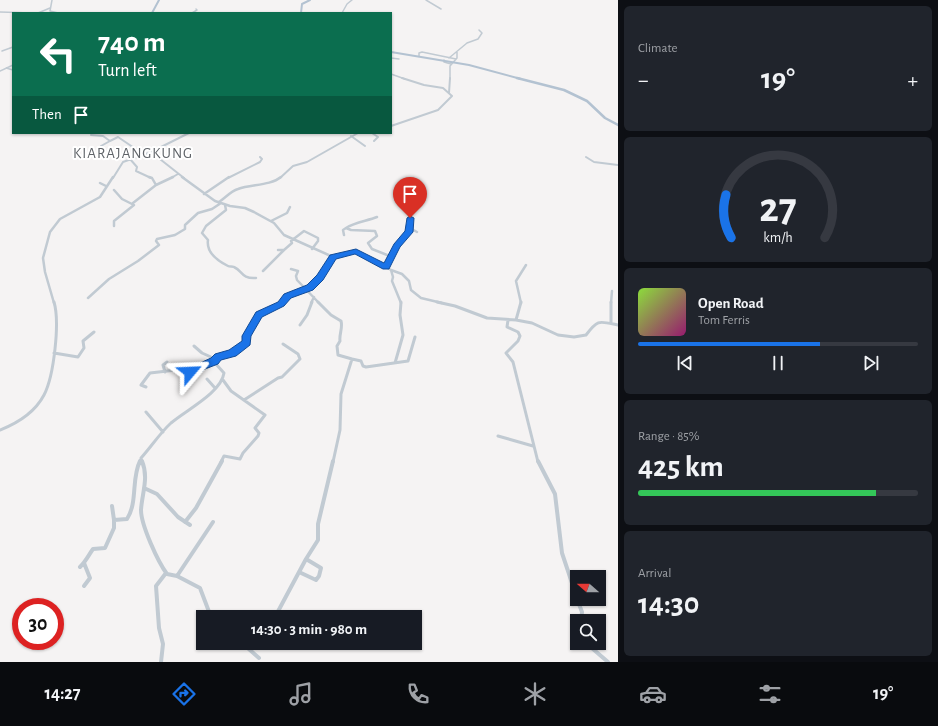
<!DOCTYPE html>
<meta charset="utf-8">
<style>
body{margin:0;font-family:"Alegreya Sans",sans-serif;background:#20242c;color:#f1f3f6;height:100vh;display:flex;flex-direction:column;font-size:15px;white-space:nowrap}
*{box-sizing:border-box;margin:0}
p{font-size:13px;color:#9ea1a6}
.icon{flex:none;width:22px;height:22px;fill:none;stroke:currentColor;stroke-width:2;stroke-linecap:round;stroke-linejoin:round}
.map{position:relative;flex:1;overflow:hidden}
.sheet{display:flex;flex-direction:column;gap:6px;padding:6px;background:#0d0f14;width:320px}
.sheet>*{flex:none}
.top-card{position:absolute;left:12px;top:12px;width:380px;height:122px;border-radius:0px;box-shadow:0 1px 3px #0004;background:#0b6e4f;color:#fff;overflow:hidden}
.needle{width:26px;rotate:290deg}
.controls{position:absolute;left:570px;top:570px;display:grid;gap:8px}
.controls a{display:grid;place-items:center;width:36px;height:36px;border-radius:0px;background:#171b24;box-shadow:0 1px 3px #0004;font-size:20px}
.speed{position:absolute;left:12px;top:598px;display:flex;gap:8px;font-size:20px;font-weight:700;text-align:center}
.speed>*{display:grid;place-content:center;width:52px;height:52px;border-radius:50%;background:#171b24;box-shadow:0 1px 3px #0004;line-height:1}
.speed .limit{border:6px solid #d22;background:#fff;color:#111}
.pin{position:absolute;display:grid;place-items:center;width:34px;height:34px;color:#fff;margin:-41px -17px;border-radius:50% 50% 50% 0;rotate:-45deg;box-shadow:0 0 4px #0007}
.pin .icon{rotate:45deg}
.me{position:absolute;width:44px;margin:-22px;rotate:64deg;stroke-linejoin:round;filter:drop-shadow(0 0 3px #0008)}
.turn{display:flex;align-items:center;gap:14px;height:84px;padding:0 20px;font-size:18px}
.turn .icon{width:52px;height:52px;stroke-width:2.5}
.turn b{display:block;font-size:28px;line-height:34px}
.then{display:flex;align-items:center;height:38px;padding:0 20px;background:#0003;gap:8px;font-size:15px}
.big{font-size:30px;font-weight:700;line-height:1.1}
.sheet .widget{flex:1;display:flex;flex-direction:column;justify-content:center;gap:6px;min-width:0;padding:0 14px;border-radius:6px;background:#20242c}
.sheet .dial{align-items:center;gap:0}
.dial svg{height:104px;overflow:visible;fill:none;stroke:#363941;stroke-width:7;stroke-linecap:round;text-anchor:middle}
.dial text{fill:#f1f3f6;stroke:none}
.song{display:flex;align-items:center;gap:12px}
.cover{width:48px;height:48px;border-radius:6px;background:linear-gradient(135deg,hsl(90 70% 55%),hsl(320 70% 35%))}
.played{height:4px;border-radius:2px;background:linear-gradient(90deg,#1a73e8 65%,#363941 65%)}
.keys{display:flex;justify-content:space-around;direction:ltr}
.heat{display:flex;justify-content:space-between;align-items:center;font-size:22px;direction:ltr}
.charge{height:6px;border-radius:3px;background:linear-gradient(90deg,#34c759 85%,#363941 0)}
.trip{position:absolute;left:196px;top:610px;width:226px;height:40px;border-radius:0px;background:#171b24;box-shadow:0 1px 3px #0004;font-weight:700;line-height:40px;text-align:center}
.tab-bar{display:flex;height:64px;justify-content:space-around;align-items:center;background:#090b0e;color:#9ea1a6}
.tab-bar .icon{width:28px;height:28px}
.tab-bar .current{color:#1a73e8}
.tab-bar b{font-size:18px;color:#f1f3f6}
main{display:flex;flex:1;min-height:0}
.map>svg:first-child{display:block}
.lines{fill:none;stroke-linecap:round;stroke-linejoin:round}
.minor-far4{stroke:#c1cad2;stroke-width:1.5}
.minor-far3{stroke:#c1cad2;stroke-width:2}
.minor-far2{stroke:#c1cad2;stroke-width:2.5}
.minor-far1{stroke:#c1cad2;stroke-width:3}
.minor{stroke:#c1cad2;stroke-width:4}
.major-far1{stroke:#b3c2d1;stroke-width:2}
.major{stroke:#b3c2d1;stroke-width:2.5}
.route{fill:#1a73e8;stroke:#114b97}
.labels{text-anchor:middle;stroke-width:4;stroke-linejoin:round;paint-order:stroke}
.far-quarter-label{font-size:15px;letter-spacing:1px;fill:#5f6368;stroke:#fff}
</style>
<main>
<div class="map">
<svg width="618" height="662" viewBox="0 0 618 662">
<rect width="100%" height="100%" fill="#f5f3f3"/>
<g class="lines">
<path class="minor-far4" d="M52,0L50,11L58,13
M426,0L441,9
M0,12L31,13
M38,13L50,8
M192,13L197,10L196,9
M342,13L347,4L352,0
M2,51L13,47
M419,56V53L422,52L456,59
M391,58L399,59
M449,58L467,43L478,39L482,33L479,30
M444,60V62L451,64
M6,68L13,70
M0,71L13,65
M391,74L405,79
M450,79V66L457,58V52"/>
<path class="minor-far3" d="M449,93L450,78
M391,126L438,110L452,96L443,88L424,85L402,78
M372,133L378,137L374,141
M91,135L103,136L110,141L118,137L143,154
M351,136L365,146
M101,146L110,141
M586,157L594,162L618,165
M130,159L137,167L136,171L151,178
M113,178L123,162L151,152
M171,178L178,174
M184,178L151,152L189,133
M228,178L260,162L262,159L260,157
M280,178L293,166L307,162L358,133"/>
<path class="minor-far2" d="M149,177L152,178L156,185L173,177
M182,177L215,201L230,206L245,208L254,212L274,223L284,235L333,257L353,251L363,254L391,270L402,274L409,281L411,290L421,298L442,303
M100,183L106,186
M114,190L122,199L134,205L114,221V226
M204,194L229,177
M219,202C225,198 231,191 238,189C251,184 270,186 281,177
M133,203L156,185
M225,205L226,210L206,226L202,233L208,240C206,253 218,261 228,266C230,267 232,266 234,267C243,271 241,279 256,278
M377,217C367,221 355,222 346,228L351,230L375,231L377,236L368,243L372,249L392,257
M410,218V228
M271,221L287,213L290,207
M344,235L343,230L346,228
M278,250H284L292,243L291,241L304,231L318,238V241L312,249
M386,267L396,247L409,232L410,228L417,232
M291,269L298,271L296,276L297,280L319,303
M391,270L393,277L392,281L401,303
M263,271L284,250
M88,298L109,279L138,261L159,245L156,241L157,239L175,235L185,229V225L198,213L212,209L221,203
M54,303L45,272L43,258L50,232L60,219L100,197L113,177
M282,303C290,294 299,292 309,287C318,282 328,266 333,257
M311,303L314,297
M521,303L516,281L526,265
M611,303L612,291"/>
<path class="minor-far1" d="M318,302L331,315L341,321C343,328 339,334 340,341L337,346L338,355L352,359L341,394L340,430L333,462
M437,302L455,306L487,318L516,320L532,323L558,335L574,337L586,335C598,319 599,321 618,325
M611,302V323
M508,320L507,327L518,332L520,336L518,341L506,353L513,362L538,462
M516,320L521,302
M300,325L307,315L312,302
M194,346L202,353L211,357L210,362
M54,353L78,357L84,348L83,341L94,332
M352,359L361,361L363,366L366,367L408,361L415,337
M395,363L403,335L400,315L401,302
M165,372L163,365L167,362
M207,379L215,388
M146,387L141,385L150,373L176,370L192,372L209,362L215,361
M244,400L278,378L282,377L300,359L298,354L283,344
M146,412L163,432
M0,430C18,423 35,412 44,395C54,376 60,322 54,302
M498,436L533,446
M140,462L141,459
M142,462L141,458C151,447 160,433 171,423C186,410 221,393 224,373L215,363L216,359L232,353L246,343L247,336L258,315L283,302
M221,462L224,456L240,459L243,453L258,436L259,433L255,428L265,415L231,391L223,380"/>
<path class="minor" d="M142,461C149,478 142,493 141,510C141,525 158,562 167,574L177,576L200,588L211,617
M538,461L555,494L562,553L577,598
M144,488L157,494L178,517L190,525
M112,506L114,520L127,519C138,502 131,479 140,461
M185,522L196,508L222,461
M84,563L90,578L84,586
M80,567C86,561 88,556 93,549L105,548L114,528V520
M299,572L316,580L319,576L321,568L306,559
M177,576L213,522
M577,599L582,612L581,621
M275,617L306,559L318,540V524L333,461
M242,643L259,658
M586,643L608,662
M161,662L163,644L159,628L156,586L166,573"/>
<path class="major-far1" d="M152,13L159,0
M301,13L302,4L310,0
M391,52L469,65L521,79"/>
<path class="major" d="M517,78L564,90L587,101L605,118L618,125"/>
</g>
<path class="route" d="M410,216L414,218L413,232L400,247L389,269H383L355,254L336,259L323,280L313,290L291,298L284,306L262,317L251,336L250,345L236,356L221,360L218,364L205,369L199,374L190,376L187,375L186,372L187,369L211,358L215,354L229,350L242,341V336L256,312L278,302L284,294L307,285L317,275L330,255L356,249L384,263L394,244L405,231L407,218Z"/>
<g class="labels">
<g class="far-quarter-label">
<text x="133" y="158">KIARAJANGKUNG</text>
</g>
</g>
</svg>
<div class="controls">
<a><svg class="needle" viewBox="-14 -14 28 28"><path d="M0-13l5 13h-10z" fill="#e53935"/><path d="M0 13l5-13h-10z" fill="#9ea1a6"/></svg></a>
<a><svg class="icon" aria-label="search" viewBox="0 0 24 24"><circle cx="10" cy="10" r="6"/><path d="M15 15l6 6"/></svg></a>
</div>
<div class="speed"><div class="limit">30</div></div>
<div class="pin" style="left:410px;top:218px;background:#d93025"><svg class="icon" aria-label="arrive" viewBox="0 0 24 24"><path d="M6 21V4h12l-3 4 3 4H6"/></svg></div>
<svg class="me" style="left:190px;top:372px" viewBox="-20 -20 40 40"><path d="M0-17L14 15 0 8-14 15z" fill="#1a73e8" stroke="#fff" stroke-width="4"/></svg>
<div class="trip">14:30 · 3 min · 980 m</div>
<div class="top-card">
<div class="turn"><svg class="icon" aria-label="left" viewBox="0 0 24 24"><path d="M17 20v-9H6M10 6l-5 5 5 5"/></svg><div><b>740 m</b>Turn left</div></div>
<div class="then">Then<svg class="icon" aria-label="arrive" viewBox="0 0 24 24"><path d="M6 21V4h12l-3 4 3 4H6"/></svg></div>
</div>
</div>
<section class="sheet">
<div class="widget"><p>Climate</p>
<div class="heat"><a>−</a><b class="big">19°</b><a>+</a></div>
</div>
<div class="widget dial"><svg viewBox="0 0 100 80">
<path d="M14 69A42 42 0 1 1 86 69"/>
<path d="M14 69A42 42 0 0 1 10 36" stroke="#1a73e8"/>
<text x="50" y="56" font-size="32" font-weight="700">27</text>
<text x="50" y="72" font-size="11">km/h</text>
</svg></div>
<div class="widget">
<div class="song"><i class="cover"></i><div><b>Open Road</b><p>Tom Ferris</p></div></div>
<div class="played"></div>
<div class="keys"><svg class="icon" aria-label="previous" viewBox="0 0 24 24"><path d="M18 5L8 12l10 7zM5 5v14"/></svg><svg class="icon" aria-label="pause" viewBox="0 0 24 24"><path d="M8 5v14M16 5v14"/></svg><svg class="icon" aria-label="next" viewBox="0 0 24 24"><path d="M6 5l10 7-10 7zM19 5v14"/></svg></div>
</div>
<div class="widget"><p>Range · 85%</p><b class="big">425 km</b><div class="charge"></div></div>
<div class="widget"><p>Arrival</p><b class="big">14:30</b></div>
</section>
</main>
<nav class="tab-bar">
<b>14:27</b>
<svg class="icon current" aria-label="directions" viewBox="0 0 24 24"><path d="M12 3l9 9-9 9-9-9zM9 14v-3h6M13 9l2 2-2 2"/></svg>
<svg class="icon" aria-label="music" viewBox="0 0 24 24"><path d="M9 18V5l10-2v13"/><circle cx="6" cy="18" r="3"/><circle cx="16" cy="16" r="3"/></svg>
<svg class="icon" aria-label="phone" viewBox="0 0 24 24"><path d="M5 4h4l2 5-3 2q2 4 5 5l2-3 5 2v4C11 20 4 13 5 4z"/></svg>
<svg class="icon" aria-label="climate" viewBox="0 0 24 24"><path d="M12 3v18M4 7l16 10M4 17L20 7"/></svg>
<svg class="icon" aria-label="car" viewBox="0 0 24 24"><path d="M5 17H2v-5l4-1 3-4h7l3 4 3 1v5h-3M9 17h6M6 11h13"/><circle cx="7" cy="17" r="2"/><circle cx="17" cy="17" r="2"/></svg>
<svg class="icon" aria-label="filters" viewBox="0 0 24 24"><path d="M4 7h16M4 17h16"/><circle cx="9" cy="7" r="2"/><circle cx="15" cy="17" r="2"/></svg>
<b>19°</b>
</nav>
